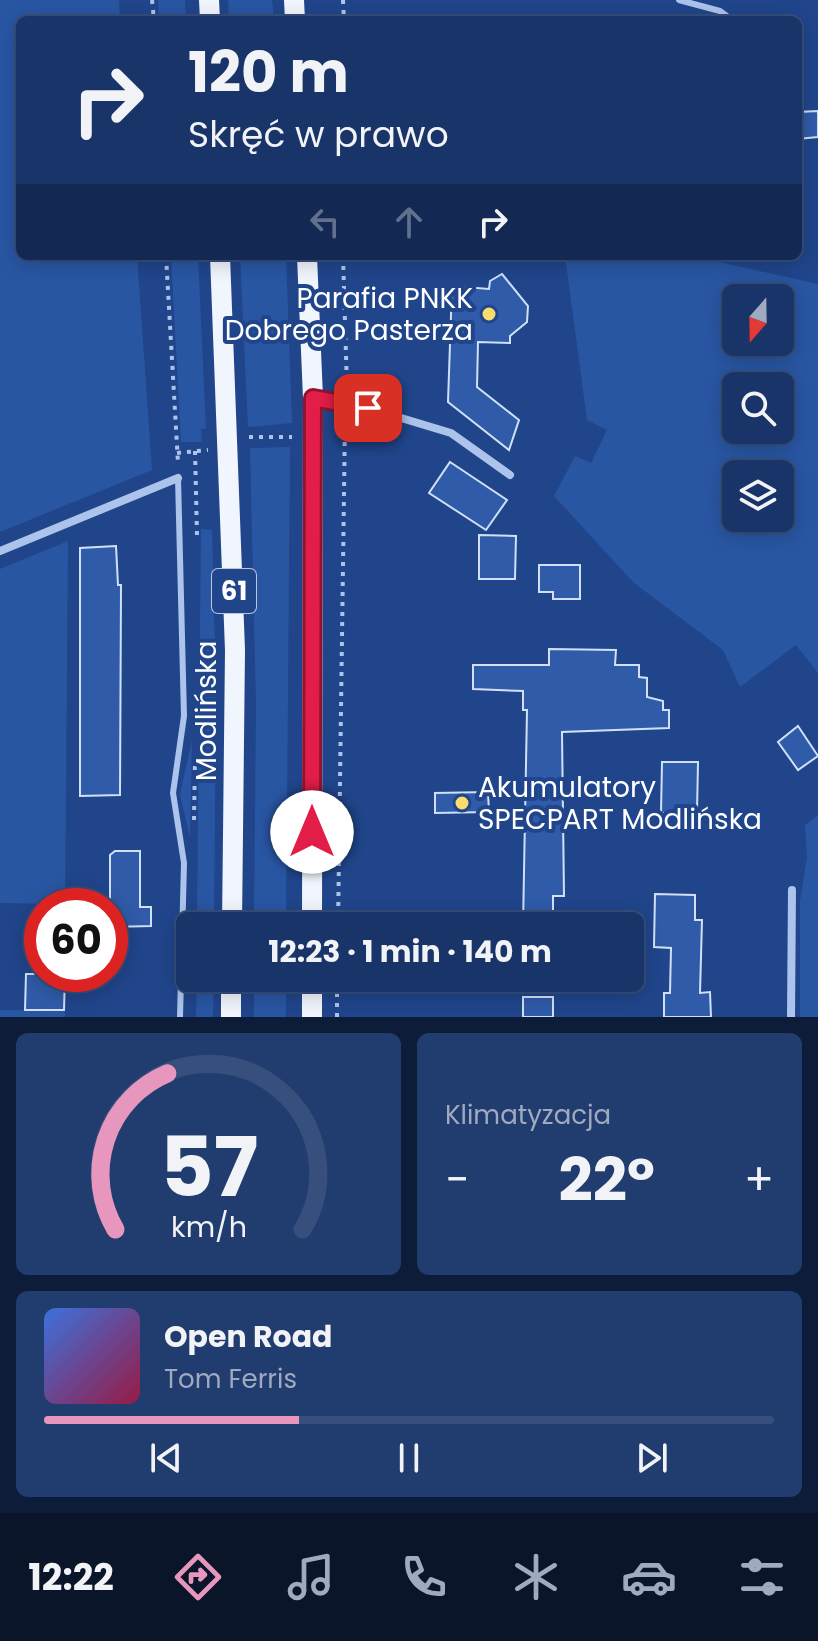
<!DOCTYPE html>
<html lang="pl">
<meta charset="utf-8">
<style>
body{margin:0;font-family:Poppins,sans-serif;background:#213c6e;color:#f1f3f6;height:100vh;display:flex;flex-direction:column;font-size:30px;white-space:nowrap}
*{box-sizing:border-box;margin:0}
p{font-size:26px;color:#9faac0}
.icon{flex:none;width:44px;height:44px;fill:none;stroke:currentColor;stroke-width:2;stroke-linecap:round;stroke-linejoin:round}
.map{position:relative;height:1017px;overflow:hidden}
.sheet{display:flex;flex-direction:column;gap:16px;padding:16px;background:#0d1d39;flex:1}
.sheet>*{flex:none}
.banner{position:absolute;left:16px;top:16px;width:786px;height:244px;border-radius:12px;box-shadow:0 4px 20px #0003,0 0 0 2px #364f7c;background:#183468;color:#f1f3f6;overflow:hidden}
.needle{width:52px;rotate:200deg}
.controls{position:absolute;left:722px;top:284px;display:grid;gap:16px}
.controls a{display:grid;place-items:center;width:72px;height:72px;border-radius:12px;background:#183468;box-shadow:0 4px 20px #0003,0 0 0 2px #364f7c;font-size:40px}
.speed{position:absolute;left:24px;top:888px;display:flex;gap:16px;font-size:40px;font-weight:700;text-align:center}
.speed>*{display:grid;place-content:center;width:104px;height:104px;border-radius:50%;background:#183468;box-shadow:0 4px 20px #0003,0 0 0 2px #364f7c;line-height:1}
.speed .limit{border:12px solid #d22;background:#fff;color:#111}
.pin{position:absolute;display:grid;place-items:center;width:68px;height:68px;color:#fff;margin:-34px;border-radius:16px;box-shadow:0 4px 12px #0006}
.me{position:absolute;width:88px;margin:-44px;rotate:0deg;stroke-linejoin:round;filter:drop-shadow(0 0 6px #0008)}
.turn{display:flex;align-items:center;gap:28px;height:168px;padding:0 40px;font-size:36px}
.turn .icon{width:104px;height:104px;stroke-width:2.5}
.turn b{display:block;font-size:56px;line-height:68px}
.lanes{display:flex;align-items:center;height:76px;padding:0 40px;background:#0003;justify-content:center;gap:40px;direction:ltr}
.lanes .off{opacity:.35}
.big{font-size:60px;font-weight:700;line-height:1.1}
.sheet .widget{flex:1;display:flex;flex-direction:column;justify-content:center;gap:12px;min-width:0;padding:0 28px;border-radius:12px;background:#213c6e}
.sheet .dial{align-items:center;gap:0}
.dial svg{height:208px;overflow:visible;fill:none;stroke:#364f7c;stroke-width:7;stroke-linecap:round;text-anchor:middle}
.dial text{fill:#f1f3f6;stroke:none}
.song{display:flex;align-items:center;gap:24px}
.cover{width:96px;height:96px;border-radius:12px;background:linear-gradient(135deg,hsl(220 70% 55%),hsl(340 70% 35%))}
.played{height:8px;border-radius:4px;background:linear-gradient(90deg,#e797bd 35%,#364f7c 35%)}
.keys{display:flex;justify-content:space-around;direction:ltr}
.heat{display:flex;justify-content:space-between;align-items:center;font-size:44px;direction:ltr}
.sheet .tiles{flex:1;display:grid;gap:16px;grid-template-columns:1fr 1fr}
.widget:last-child{grid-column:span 2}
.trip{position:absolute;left:176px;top:912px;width:468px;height:80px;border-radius:12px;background:#183468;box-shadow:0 4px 20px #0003,0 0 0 2px #364f7c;font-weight:700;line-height:80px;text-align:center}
.menu{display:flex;height:128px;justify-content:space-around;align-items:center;background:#0a152a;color:#9faac0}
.menu .icon{width:56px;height:56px}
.menu .active{color:#e797bd}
.menu b{font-size:36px;color:#f1f3f6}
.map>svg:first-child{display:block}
.green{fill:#2956a3;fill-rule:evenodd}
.building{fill:#2f5ba8;stroke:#d1e0f8;stroke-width:2}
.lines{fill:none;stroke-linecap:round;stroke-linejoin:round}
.path{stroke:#acc4eb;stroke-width:4;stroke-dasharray:4 6;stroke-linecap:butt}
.service{stroke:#acc4eb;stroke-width:6}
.minor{stroke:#acc4eb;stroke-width:8}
.primary{stroke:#f1f5fe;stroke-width:20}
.route-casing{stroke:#92132f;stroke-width:20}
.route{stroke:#e11d48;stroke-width:14}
.poi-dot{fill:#f9dc6d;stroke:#20458b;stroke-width:3}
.labels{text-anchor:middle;stroke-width:8;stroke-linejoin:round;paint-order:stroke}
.shield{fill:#20458b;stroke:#bcc7dc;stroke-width:2}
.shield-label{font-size:26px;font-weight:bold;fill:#fff}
.poi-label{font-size:28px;fill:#fff;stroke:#20458b;text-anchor:end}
.street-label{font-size:28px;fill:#fff;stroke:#20458b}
</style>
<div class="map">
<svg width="818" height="1017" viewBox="0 0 818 1017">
<rect width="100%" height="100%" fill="#20458b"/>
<path class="green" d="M0,0H119L120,20H20V256H137L152,470L0,532Z
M158,0H185L186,20H159Z
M228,0H272L274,20H229Z
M171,256H198L206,429H201L202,442H181Z
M240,256H286L292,423L248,427Z
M565,256H693L818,284V673L796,645L740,687L723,650L634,583L554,496L575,456L591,463L607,430L587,420ZM736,298H780V342H736ZM736,386H780V430H736ZM736,474H780V518H736Z
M290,447L286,926H254L256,705L250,448Z
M201,529L212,530L216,687L214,926H197Z
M68,541L65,904L0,903V569Z
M192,739L190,837L180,795Z
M818,815V1017H800V901L807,857L805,825Z
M197,978H214L213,1017H196Z
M254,978H286V1017H254Z
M0,1010L65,1011V1017H0Z"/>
<path class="building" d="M818,111V137L798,139V112Z
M502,274L528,306L527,322L510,336V343L478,342L477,387L519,420L509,450L448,402L452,286L489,289L490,281Z
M450,462L507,500L486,530L429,493Z
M479,535L516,536L515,579H479Z
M116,546L118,585H121L120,795L80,796V548Z
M539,565H580V599H553V592H539Z
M549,649L616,650L615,665H639V677L647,678V697L663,701V710H669V728L562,732L564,896H553V926H523L527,710H523V691L473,689V665H549Z
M798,726L818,756L798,770L778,742Z
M662,762H698L697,813H661Z
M488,792L489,812L435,813V793Z
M115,851H140V907H151V926L110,927V855Z
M655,894L695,895V920H702L700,993L710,992L711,1017H664V993H670L671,948L654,947Z
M26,974H65L64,1010H25Z
M523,997H553V1017H523Z"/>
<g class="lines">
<path class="path" d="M152,0L154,20
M343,0L344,20
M166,256L178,463
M343,256L347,388
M249,437H292
M195,451L197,536
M177,453L208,450
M194,820L195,760
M338,926L345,421
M337,1017V978"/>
<path class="service" d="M679,0L720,11L732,20
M178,478L184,716L173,793L184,863L180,1017"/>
<path class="minor" d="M313,398L368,408L451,433L510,475
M0,551L178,478
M791,1017L792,890"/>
<path class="primary" d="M209,0L210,20
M294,0L295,20
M220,256L235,650L232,926
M307,256L313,398L312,926
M231,1017V978
M312,1017V978"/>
</g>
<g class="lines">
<defs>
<path id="route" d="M312,832L313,398L368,408"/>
</defs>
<use href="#route" class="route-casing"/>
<use href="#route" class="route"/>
</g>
<g class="poi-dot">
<circle cx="489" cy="314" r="8"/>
<circle cx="462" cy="803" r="8"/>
</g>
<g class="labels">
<rect class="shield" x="212" y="569" width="44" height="44" rx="6"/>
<g class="shield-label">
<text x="234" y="600">61</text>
</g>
<g class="poi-label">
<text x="473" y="308">Parafia PNKK<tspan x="473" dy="32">Dobrego Pasterza</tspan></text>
<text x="478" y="797" text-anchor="start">Akumulatory<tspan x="478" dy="32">SPECPART Modlińska</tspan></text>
</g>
<g class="street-label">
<text transform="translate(206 711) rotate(-90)" y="10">Modlińska</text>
</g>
</g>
</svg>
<div class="controls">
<a><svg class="needle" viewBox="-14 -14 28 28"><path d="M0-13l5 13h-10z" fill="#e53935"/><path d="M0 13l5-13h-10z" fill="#9faac0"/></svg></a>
<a><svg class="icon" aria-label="search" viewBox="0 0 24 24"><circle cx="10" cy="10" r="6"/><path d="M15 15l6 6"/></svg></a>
<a><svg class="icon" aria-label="layers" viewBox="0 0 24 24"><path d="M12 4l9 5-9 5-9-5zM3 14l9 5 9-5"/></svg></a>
</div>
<div class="speed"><div class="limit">60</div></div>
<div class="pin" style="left:368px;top:408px;background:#d93025"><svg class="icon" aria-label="arrive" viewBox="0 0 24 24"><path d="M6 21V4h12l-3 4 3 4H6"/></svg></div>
<svg class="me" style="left:312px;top:832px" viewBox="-20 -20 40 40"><circle r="19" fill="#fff"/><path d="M0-13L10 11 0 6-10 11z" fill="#e11d48"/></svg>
<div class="trip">12:23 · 1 min · 140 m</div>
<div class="banner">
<div class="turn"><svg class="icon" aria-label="right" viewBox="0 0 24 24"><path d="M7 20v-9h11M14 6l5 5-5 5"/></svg><div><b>120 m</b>Skręć w prawo</div></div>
<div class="lanes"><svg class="icon off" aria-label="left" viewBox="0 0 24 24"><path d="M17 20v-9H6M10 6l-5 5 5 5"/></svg><svg class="icon off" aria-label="ahead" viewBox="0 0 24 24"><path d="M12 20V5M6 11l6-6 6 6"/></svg><svg class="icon" aria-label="right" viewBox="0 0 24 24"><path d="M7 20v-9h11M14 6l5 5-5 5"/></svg></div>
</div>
</div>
<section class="sheet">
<div class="tiles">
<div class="widget dial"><svg viewBox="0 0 100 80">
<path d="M14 69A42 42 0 1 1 86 69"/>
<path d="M14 69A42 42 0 0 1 34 9" stroke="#e797bd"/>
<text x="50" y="56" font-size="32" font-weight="700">57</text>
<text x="50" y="72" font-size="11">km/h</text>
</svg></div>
<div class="widget"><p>Klimatyzacja</p>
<div class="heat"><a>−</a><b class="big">22°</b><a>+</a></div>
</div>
<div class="widget">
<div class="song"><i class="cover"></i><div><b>Open Road</b><p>Tom Ferris</p></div></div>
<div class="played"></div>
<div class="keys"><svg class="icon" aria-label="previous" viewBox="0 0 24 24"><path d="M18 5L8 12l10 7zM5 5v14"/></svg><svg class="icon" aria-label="pause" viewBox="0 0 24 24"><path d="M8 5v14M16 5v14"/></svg><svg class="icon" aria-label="next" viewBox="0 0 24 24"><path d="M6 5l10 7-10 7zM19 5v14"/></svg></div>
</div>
</div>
</section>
<nav class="menu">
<b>12:22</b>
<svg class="icon active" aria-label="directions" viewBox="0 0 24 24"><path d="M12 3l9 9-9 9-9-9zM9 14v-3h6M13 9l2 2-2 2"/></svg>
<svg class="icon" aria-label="music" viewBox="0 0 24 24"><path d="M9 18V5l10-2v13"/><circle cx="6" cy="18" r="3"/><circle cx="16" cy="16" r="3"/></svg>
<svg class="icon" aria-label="phone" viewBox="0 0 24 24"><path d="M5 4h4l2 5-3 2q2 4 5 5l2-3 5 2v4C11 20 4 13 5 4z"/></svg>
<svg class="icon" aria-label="climate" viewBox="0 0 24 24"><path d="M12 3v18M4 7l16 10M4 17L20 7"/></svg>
<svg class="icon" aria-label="car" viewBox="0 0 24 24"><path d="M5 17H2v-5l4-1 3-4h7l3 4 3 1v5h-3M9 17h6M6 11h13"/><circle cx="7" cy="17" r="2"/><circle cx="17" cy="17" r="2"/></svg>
<svg class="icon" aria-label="filters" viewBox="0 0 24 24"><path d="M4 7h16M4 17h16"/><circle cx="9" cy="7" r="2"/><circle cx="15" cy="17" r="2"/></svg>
</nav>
